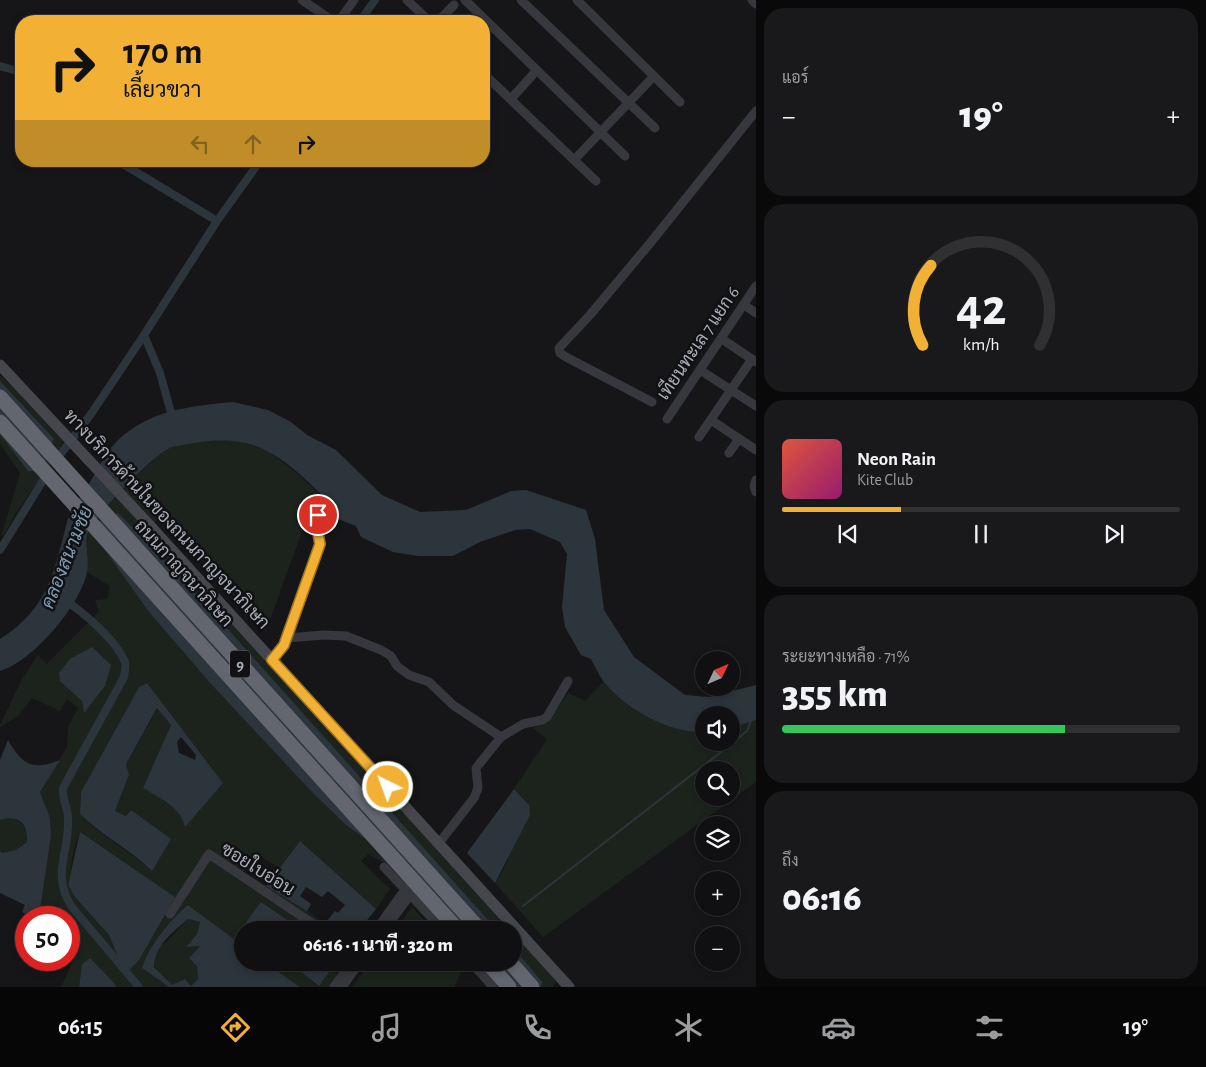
<!DOCTYPE html>
<html lang="th">
<meta charset="utf-8">
<style>
body{margin:0;font-family:"Alegreya Sans",Sarabun,sans-serif;background:#19191b;color:#f1f3f6;height:100vh;display:flex;flex-direction:column;font-size:19px;white-space:nowrap}
*{box-sizing:border-box;margin:0}
p{font-size:16px;color:#9c9d9f}
.icon{flex:none;width:28px;height:28px;fill:none;stroke:currentColor;stroke-width:2;stroke-linecap:round;stroke-linejoin:round}
.map{position:relative;flex:1;overflow:hidden}
.drawer{display:flex;flex-direction:column;gap:8px;padding:8px;background:#09090a;width:450px}
.drawer>*{flex:none}
.top-card{position:absolute;left:15px;top:15px;width:475px;height:152px;border-radius:20px;box-shadow:0 2px 8px #0003,0 0 0 1px #303032;background:#f2b134;color:#111;overflow:hidden}
.needle{width:32px;rotate:46deg}
.controls{position:absolute;left:695px;top:651px;display:grid;gap:10px}
.controls a{display:grid;place-items:center;width:45px;height:45px;border-radius:50%;background:#101012;box-shadow:0 2px 8px #0003,0 0 0 1px #303032;font-size:25px}
.speed{position:absolute;left:15px;top:906px;display:flex;gap:10px;font-size:25px;font-weight:700;text-align:center}
.speed>*{display:grid;place-content:center;width:65px;height:65px;border-radius:50%;background:#101012;box-shadow:0 2px 8px #0003,0 0 0 1px #303032;line-height:1}
.speed .limit{border:8px solid #d22;background:#fff;color:#111}
.pin{position:absolute;display:grid;place-items:center;width:42px;height:42px;color:#fff;margin:-21px;border:2px solid #fff;border-radius:50%;box-shadow:0 1px 5px #0007}
.me{position:absolute;width:55px;margin:-28px;rotate:318deg;stroke-linejoin:round;filter:drop-shadow(0 0 4px #0008)}
.turn{display:flex;align-items:center;gap:18px;height:105px;padding:0 25px;font-size:22px}
.turn .icon{width:65px;height:65px;stroke-width:2.5}
.turn b{display:block;font-size:35px;line-height:42px}
.lanes{display:flex;align-items:center;height:48px;padding:0 25px;background:#0003;justify-content:center;gap:25px;direction:ltr}
.lanes .off{opacity:.35}
.big{font-size:38px;font-weight:800;line-height:1.1}
.drawer .card{flex:1;display:flex;flex-direction:column;justify-content:center;gap:8px;min-width:0;padding:0 18px;border-radius:20px;background:#19191b}
.drawer .dial{align-items:center;gap:0}
.dial svg{height:130px;overflow:visible;fill:none;stroke:#303032;stroke-width:7;stroke-linecap:round;text-anchor:middle}
.dial text{fill:#f1f3f6;stroke:none}
.song{display:flex;align-items:center;gap:15px}
.cover{width:60px;height:60px;border-radius:8px;background:linear-gradient(135deg,hsl(10 70% 55%),hsl(320 70% 35%))}
.played{height:5px;border-radius:2px;background:linear-gradient(90deg,#f2b134 30%,#303032 30%)}
.keys{display:flex;justify-content:space-around;direction:ltr}
.heat{display:flex;justify-content:space-between;align-items:center;font-size:28px;direction:ltr}
.charge{height:8px;border-radius:4px;background:linear-gradient(90deg,#34c759 71%,#303032 0)}
.trip{position:absolute;left:234px;top:921px;width:288px;height:50px;border-radius:25px;background:#101012;box-shadow:0 2px 8px #0003,0 0 0 1px #303032;font-weight:800;line-height:50px;text-align:center}
.tab-bar{display:flex;height:80px;justify-content:space-around;align-items:center;background:#060607;color:#9c9d9f}
.tab-bar .icon{width:35px;height:35px}
.tab-bar .on{color:#f2b134}
.tab-bar b{font-size:22px;color:#f1f3f6}
main{display:flex;flex:1;min-height:0}
.map>svg:first-child{display:block}
.green{fill:#1c231d;fill-rule:evenodd}
.water{fill:#2c353c;fill-rule:evenodd}
.lines{fill:none;stroke-linecap:round;stroke-linejoin:round}
.stream{stroke:#2c353c;stroke-width:2}
.canal{stroke:#2c353c;stroke-width:8}
.minor{stroke:#37383d;stroke-width:9}
.secondary{stroke:#45474d;stroke-width:11}
.motorway{stroke:#63666e;stroke-width:15}
.route-casing{stroke:#9d7322;stroke-width:12}
.route{stroke:#f2b134;stroke-width:9}
.labels{text-anchor:middle;stroke-width:5;stroke-linejoin:round;paint-order:stroke}
.shield{fill:#111113;stroke:#7b7e86;stroke-width:1}
.shield-label{font-size:16px;font-weight:bold;fill:#a8adb8}
.street-label{font-size:18px;fill:#a8adb8;stroke:#111113}
.water-label{font-size:19px;font-style:italic;fill:#7f9bb3;stroke:#111113}
</style>
<main>
<div class="map">
<svg width="756" height="987" viewBox="0 0 756 987">
<rect width="100%" height="100%" fill="#161618"/>
<path class="green" d="M0,375L24,396L63,441L57,454L16,513L3,536L2,534L20,473L0,444Z
M237,440L268,451L299,475L337,511L330,516L312,506L310,509L266,631L162,516L154,523L511,930H449L386,864L368,854L361,861L390,889L376,909L300,841L279,868L256,853L243,872L303,907L331,930H302L261,902L245,928L248,930H242V945L188,905L142,968L169,987H116L90,958L82,964L79,987H61L73,961L74,946L69,943V918L39,917L51,836L50,818L40,792L67,747L68,727L78,708L67,699L60,711L32,698L18,716L0,727V725L22,679L38,655L47,664L99,612L95,600L107,599L110,586L87,572C87,560 85,545 88,534C90,521 155,455 169,448C188,439 215,441 237,440ZM147,683L223,783L185,826C181,807 159,798 143,788L171,725L158,708L126,764L129,775L115,811L126,816L131,810L152,871C129,851 102,836 80,814L81,792L139,687ZM105,686L84,712L82,701L73,691ZM80,832L175,897L118,957L109,935L75,897L68,885L74,849Z
M604,681C629,709 666,734 704,732V742H731V728L756,720V782L543,937L495,883L504,869L529,805L514,789L547,739L533,728C550,724 558,707 568,693L585,701ZM704,770H731V798H704Z
M12,817C25,823 28,828 27,842L16,850L2,853L0,851V820Z
M412,907L433,930H395Z
M188,919L200,922L197,934L187,946L200,945L189,958L197,966L198,979L191,986L172,985L154,966V956L159,946L165,943Z
M513,932L556,981L553,987H499L477,963L512,962Z
M462,962L464,965L454,987H352L370,963Z
M266,963H289L318,986L330,971L339,974L330,987H300Z"/>
<path class="water" d="M0,381L54,439L47,457L39,471H28L0,434Z
M233,402L268,410L291,422L307,435L336,450L382,495L420,512L466,510L511,491L526,490L586,510L595,539L604,610L634,657L685,695L709,697L756,685V720L731,728V715H704V732C670,734 626,709 605,683C599,676 595,666 591,659L581,655L565,627L562,607L567,554L560,542L530,529L515,530L480,542L453,556H418L393,552L361,537L356,526L330,516L337,510C316,490 294,465 267,451C241,437 211,439 183,445C178,446 172,446 168,449C149,459 100,511 89,530C83,541 90,560 87,572C81,605 32,662 0,671V639C48,609 54,572 67,522C71,508 83,494 90,482C98,469 106,452 117,441C149,410 191,406 233,402Z
M118,513L182,578L497,930H451L381,850L346,825L312,792L213,686L149,612L93,533L100,521Z
M92,647L111,665L105,686L84,713L82,701L60,681L59,673L70,659Z
M147,683L223,783L185,827C181,807 159,798 143,788L171,725L157,708L126,764L129,775L115,811L126,816L131,810L171,839L152,871C130,849 102,836 80,814L81,792L139,687ZM181,737L196,755L195,760L179,753L177,742Z
M8,740C22,765 33,771 60,760L40,792L50,818L51,836L39,917H32L22,912L25,905L0,893V851L2,853L16,850L27,842C28,823 19,814 0,820V760Z
M514,789L529,805L530,815L495,883L467,853Z
M80,832L175,897L139,960L129,970L118,957L109,935L75,897L68,885Z
M300,841L376,909L360,929L331,930L324,925L335,911L338,913L345,905L328,891L322,897L306,887L300,896L311,904L307,911L266,886Z
M261,902L302,930H248L245,928L247,921Z
M188,905L242,945V962L266,963L300,987H169L142,968C149,946 170,920 188,905ZM188,919L200,922L197,934L186,947L200,946L189,958L197,966L198,979L191,986L185,979L172,985L154,967C154,946 173,932 188,919Z
M513,947L542,982L541,987H501L480,963L512,962Z
M90,958L114,983L116,987H79L82,964Z
M289,963H318L330,971L319,986Z"/>
<g class="lines">
<path class="stream" d="M523,906L730,745L747,731L751,721"/>
<path class="canal" d="M360,21L375,0
M0,66L21,72
M118,161L217,221L144,335L160,373L173,420
M217,221L260,161
M56,460L91,414L144,335
M0,550L47,474
M65,600C84,613 116,640 125,662C126,666 125,672 124,677L63,788C62,802 68,807 68,818C70,852 51,872 71,906L139,987"/>
<path class="minor" d="M302,0L333,21
M407,0L429,21
M465,0L625,156
M521,0L655,128
M577,0L680,102
M752,0L756,4
M339,21L354,0
M438,21L454,5
M484,74L596,181
M511,99L537,70
M574,160L654,76
M744,305L756,313
M722,339L756,362
M700,370L756,406
M652,402L566,357L560,353L559,348L590,315L651,242L756,111
M667,419L756,286
M711,420L756,450
M699,437L752,359
M729,453L739,439
M756,480L754,486L756,492
M286,638L324,635L346,636L381,650L391,656L397,666L409,675L429,682L453,705L501,737
M272,660L284,645L320,544L317,531L319,515
M439,843L474,798L478,788L476,768L501,737L523,724L542,720L547,717L568,681
M384,867L443,930
M170,914L209,854L322,930
M376,930L406,888
M384,930L411,894
M471,962L493,987
M334,987L352,962
M342,987L360,962"/>
<path class="secondary" d="M0,365L153,529L569,987"/>
<path class="motorway" d="M0,397L480,930
M0,422L458,930
M487,962L509,987
M510,962L532,987"/>
</g>
<g class="lines">
<defs>
<path id="route" d="M318,515L317,528L320,544L284,645L272,660L388,787"/>
</defs>
<use href="#route" class="route-casing"/>
<use href="#route" class="route"/>
</g>
<g class="labels">
<rect class="shield" x="230" y="650.5" width="20" height="27" rx="4"/>
<g class="shield-label">
<text x="240" y="670">9</text>
</g>
<g class="street-label">
<text transform="translate(698 343) rotate(-56)" y="6">เทียนทะเล 7 แยก 6</text>
<text transform="translate(167 519) rotate(47)" y="6">ทางบริการด้านในของถนนกาญจนาภิเษก</text>
<text transform="translate(184 573) rotate(48)" y="6">ถนนกาญจนาภิเษก</text>
<text transform="translate(258 869) rotate(32)" y="6">ซอยใบอ่อน</text>
</g>
<g class="water-label">
<text transform="translate(66 557) rotate(-68)" y="7">คลองสนามชัย</text>
</g>
</g>
</svg>
<div class="controls">
<a><svg class="needle" viewBox="-14 -14 28 28"><path d="M0-13l5 13h-10z" fill="#e53935"/><path d="M0 13l5-13h-10z" fill="#9c9d9f"/></svg></a>
<a><svg class="icon" aria-label="sound" viewBox="0 0 24 24"><path d="M4 9h4l5-4v14l-5-4H4zM17 9q2 3 0 6"/></svg></a>
<a><svg class="icon" aria-label="search" viewBox="0 0 24 24"><circle cx="10" cy="10" r="6"/><path d="M15 15l6 6"/></svg></a>
<a><svg class="icon" aria-label="layers" viewBox="0 0 24 24"><path d="M12 4l9 5-9 5-9-5zM3 14l9 5 9-5"/></svg></a>
<a>+</a>
<a>−</a>
</div>
<div class="speed"><div class="limit">50</div></div>
<div class="pin" style="left:318px;top:515px;background:#d93025"><svg class="icon" aria-label="arrive" viewBox="0 0 24 24"><path d="M6 21V4h12l-3 4 3 4H6"/></svg></div>
<svg class="me" style="left:388px;top:787px" viewBox="-20 -20 40 40"><circle r="17" fill="#f2b134" stroke="#fff" stroke-width="3"/><path d="M0-11L8 9 0 5-8 9z" fill="#fff"/></svg>
<div class="trip">06:16 · 1 นาที · 320 m</div>
<div class="top-card">
<div class="turn"><svg class="icon" aria-label="right" viewBox="0 0 24 24"><path d="M7 20v-9h11M14 6l5 5-5 5"/></svg><div><b>170 m</b>เลี้ยวขวา</div></div>
<div class="lanes"><svg class="icon off" aria-label="left" viewBox="0 0 24 24"><path d="M17 20v-9H6M10 6l-5 5 5 5"/></svg><svg class="icon off" aria-label="ahead" viewBox="0 0 24 24"><path d="M12 20V5M6 11l6-6 6 6"/></svg><svg class="icon" aria-label="right" viewBox="0 0 24 24"><path d="M7 20v-9h11M14 6l5 5-5 5"/></svg></div>
</div>
</div>
<section class="drawer">
<div class="card"><p>แอร์</p>
<div class="heat"><a>−</a><b class="big">19°</b><a>+</a></div>
</div>
<div class="card dial"><svg viewBox="0 0 100 80">
<path d="M14 69A42 42 0 1 1 86 69"/>
<path d="M14 69A42 42 0 0 1 19 20" stroke="#f2b134"/>
<text x="50" y="56" font-size="32" font-weight="700">42</text>
<text x="50" y="72" font-size="11">km/h</text>
</svg></div>
<div class="card">
<div class="song"><i class="cover"></i><div><b>Neon Rain</b><p>Kite Club</p></div></div>
<div class="played"></div>
<div class="keys"><svg class="icon" aria-label="previous" viewBox="0 0 24 24"><path d="M18 5L8 12l10 7zM5 5v14"/></svg><svg class="icon" aria-label="pause" viewBox="0 0 24 24"><path d="M8 5v14M16 5v14"/></svg><svg class="icon" aria-label="next" viewBox="0 0 24 24"><path d="M6 5l10 7-10 7zM19 5v14"/></svg></div>
</div>
<div class="card"><p>ระยะทางเหลือ · 71%</p><b class="big">355 km</b><div class="charge"></div></div>
<div class="card"><p>ถึง</p><b class="big">06:16</b></div>
</section>
</main>
<nav class="tab-bar">
<b>06:15</b>
<svg class="icon on" aria-label="directions" viewBox="0 0 24 24"><path d="M12 3l9 9-9 9-9-9zM9 14v-3h6M13 9l2 2-2 2"/></svg>
<svg class="icon" aria-label="music" viewBox="0 0 24 24"><path d="M9 18V5l10-2v13"/><circle cx="6" cy="18" r="3"/><circle cx="16" cy="16" r="3"/></svg>
<svg class="icon" aria-label="phone" viewBox="0 0 24 24"><path d="M5 4h4l2 5-3 2q2 4 5 5l2-3 5 2v4C11 20 4 13 5 4z"/></svg>
<svg class="icon" aria-label="climate" viewBox="0 0 24 24"><path d="M12 3v18M4 7l16 10M4 17L20 7"/></svg>
<svg class="icon" aria-label="car" viewBox="0 0 24 24"><path d="M5 17H2v-5l4-1 3-4h7l3 4 3 1v5h-3M9 17h6M6 11h13"/><circle cx="7" cy="17" r="2"/><circle cx="17" cy="17" r="2"/></svg>
<svg class="icon" aria-label="filters" viewBox="0 0 24 24"><path d="M4 7h16M4 17h16"/><circle cx="9" cy="7" r="2"/><circle cx="15" cy="17" r="2"/></svg>
<b>19°</b>
</nav>
